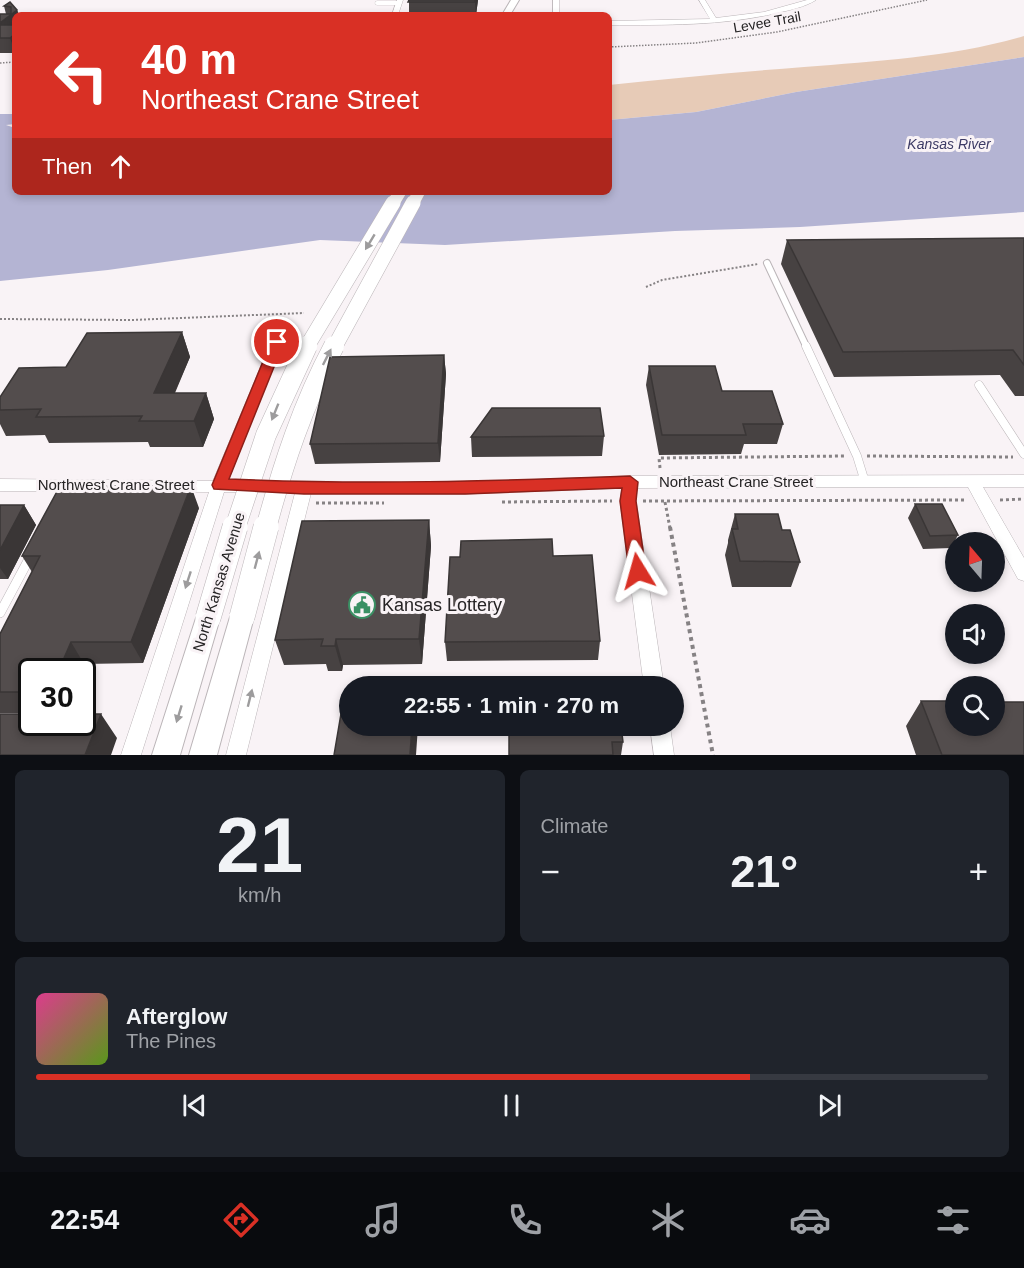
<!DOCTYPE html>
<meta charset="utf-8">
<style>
body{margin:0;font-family:Helvetica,sans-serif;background:#20242c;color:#f1f3f6;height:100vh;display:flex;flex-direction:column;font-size:22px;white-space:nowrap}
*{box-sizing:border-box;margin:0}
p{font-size:20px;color:#9ea1a6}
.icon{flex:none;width:33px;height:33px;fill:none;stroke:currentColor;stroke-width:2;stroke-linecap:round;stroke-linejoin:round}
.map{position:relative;height:755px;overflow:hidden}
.details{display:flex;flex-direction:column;gap:15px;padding:15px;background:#0d0f14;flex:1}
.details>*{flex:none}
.guide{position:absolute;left:12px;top:12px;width:600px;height:183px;border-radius:9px;box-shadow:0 3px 9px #0003;background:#d93025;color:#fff;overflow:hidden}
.needle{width:39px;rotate:341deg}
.fabs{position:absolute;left:945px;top:532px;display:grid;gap:12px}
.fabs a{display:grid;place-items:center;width:60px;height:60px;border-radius:50%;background:#171b24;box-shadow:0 3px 9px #0003;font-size:30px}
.speed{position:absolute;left:18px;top:658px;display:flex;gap:12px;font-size:30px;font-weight:700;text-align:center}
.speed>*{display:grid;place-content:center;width:78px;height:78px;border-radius:50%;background:#171b24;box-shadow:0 3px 9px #0003;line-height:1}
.speed .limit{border:3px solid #111;border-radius:9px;background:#fff;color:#111}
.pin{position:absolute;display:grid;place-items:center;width:51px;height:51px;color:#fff;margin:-26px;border:3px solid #fff;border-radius:50%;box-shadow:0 2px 6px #0007}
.me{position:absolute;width:66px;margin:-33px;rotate:352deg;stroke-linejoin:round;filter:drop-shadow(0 0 4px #0008)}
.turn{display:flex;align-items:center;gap:21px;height:126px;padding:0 30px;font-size:27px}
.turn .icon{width:78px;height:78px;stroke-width:2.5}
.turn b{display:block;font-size:42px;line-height:51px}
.then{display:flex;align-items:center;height:57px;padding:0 30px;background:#0003;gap:12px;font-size:22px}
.big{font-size:45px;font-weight:800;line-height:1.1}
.details .widget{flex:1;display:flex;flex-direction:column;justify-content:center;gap:9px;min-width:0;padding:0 21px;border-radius:9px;background:#20242c}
.details .dial{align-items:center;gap:0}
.dial b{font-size:78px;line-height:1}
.song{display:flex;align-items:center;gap:18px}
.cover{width:72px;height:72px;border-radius:9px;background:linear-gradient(135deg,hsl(330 70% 55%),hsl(90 70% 35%))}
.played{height:6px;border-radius:3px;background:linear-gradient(90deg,#d93025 75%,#363941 75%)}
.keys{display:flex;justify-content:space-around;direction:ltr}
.heat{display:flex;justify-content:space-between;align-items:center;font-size:33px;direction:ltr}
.details .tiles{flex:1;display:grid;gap:15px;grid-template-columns:1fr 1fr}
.widget:last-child{grid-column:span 2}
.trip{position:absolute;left:339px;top:676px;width:345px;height:60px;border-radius:30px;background:#171b24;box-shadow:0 3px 9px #0003;font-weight:800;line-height:60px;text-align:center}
.tab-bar{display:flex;height:96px;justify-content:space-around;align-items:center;background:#090b0e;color:#9ea1a6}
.tab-bar .icon{width:42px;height:42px}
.tab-bar .selected{color:#d93025}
.tab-bar b{font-size:27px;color:#f1f3f6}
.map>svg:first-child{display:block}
.green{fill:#e7cbb7}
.water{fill:#b4b4d3}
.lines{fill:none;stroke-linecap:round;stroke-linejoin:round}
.lane-far3-casing{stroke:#bbb5b8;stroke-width:4.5}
.lane-far2-casing{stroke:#bbb5b8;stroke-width:8}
.lane-far1-casing{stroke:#bbb5b8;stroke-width:9}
.lane-casing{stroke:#bbb5b8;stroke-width:10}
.street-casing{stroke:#bbb5b8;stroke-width:1}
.secondary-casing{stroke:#bbb5b8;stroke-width:2}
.path-far3{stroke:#868284;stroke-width:1.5;stroke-dasharray:1.5 1.5;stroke-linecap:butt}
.path-far2{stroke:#868284;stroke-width:2;stroke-dasharray:2 2;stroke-linecap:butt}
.path-far1{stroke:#868284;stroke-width:3;stroke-dasharray:3 3;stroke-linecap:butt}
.path{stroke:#868284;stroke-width:4;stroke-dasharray:4 4;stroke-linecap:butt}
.lane-far3{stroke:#fff;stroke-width:4}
.lane-far2{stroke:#fff;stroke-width:6}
.lane-far1{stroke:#fff;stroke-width:8}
.lane{stroke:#fff;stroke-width:9}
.street{fill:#fff;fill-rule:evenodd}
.secondary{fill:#fff;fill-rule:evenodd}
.secondary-bridge-far3-casing{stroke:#bbb5b8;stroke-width:13;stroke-linecap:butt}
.secondary-bridge-far2-casing{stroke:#bbb5b8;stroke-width:16;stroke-linecap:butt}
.secondary-bridge-far1-casing{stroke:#bbb5b8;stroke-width:21;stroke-linecap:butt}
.secondary-bridge-casing{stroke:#bbb5b8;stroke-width:26;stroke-linecap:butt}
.secondary-bridge-far3{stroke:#fff;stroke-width:12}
.secondary-bridge-far2{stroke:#fff;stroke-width:15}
.secondary-bridge-far1{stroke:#fff;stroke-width:20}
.secondary-bridge{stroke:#fff;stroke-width:25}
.wall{fill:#474242}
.shaded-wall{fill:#3a3636}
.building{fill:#534d4d;stroke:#3a3636;stroke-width:1.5}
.oneway{fill:#9d9c9d}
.route{fill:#d93025;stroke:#8d1f18;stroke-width:1.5}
.labels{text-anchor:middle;stroke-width:6;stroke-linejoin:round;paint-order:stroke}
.far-street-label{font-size:14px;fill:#262425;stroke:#f9f3f6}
.far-water-label{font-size:14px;font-style:italic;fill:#3c3a65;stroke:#f9f3f6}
.street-label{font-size:15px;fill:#262425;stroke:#f9f3f6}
.near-poi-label{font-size:18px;fill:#262425;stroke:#f9f3f6;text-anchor:start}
</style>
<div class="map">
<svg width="1024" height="755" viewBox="0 0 1024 755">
<rect width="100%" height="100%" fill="#f9f3f6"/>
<path class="green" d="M1024,36V57L796,92L696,112L609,120V85C674,78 739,72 804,67C878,61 953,57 1024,36Z"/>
<path class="water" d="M1024,57V212L800,227L675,231L445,245L320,240L108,270L0,281V114H15V124L6,125L15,128V192H609V120L696,112L796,92Z"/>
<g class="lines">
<defs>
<path id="lane-far3" d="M377,3H399"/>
<path id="lane-far2" d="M767,263L807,348"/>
<path id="lane-far1" d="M806,346L857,456L865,482
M979,385L1024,454"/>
<path id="lane" d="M0,613L30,557"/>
<path id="street" d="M397,0H403L398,15H392Z
M553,0H559V15H553Z
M699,0H705L716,18L764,12L807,0H816C805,7 790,10 777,13C722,26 665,25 609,25V21L710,19Z
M277,338L283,342L228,481L465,482L630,476L1024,475V487H983L1024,558V581L1018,579L968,487L637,488L636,501L664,687H644L620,501L622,488L465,494L311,493L246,755H226L295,493L224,492L141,755H121L209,492L0,491V479L213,481L271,342Z
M650,726H670L674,755H654Z"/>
<path id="secondary" d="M511,0H519L510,15H502Z
M242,607L250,610L254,617L217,755H189L230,617L234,610Z
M208,608L216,611L220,618L180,755H152L196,618L200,611Z"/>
</defs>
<use href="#lane-far3" class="lane-far3-casing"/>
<use href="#lane-far2" class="lane-far2-casing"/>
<use href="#lane-far1" class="lane-far1-casing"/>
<use href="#lane" class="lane-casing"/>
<use href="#street" class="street-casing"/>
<use href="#secondary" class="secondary-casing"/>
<path class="path-far3" d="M609,47L696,43L777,32L927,0
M0,63L15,62"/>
<path class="path-far2" d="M646,287L662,280L758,264
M0,319L132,320L304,313"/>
<path class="path-far1" d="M867,456L1013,457
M660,468L659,458L845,456
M1000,500L1024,499
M643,501L966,500
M502,502L612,501
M665,502L670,528
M316,503H384"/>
<path class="path" d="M670,527L713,755"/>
<use href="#lane-far3" class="lane-far3"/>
<use href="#lane-far2" class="lane-far2"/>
<use href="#lane-far1" class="lane-far1"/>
<use href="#lane" class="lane"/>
<use href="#street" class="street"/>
<use href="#secondary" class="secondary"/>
<defs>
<path id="secondary-bridge-far3" d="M392,205L400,192
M412,205L419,192"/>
<path id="secondary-bridge-far2" d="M306,348L393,203
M334,348L413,203"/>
<path id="secondary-bridge-far1" d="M235,528L266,435L307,346
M266,528C283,465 303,404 334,346"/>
<path id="secondary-bridge" d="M242,617L266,527
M208,618L235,527"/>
</defs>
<use href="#secondary-bridge-far3" class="secondary-bridge-far3-casing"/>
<use href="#secondary-bridge-far2" class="secondary-bridge-far2-casing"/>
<use href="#secondary-bridge-far1" class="secondary-bridge-far1-casing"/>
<use href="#secondary-bridge" class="secondary-bridge-casing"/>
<use href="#secondary-bridge-far3" class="secondary-bridge-far3"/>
<use href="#secondary-bridge-far2" class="secondary-bridge-far2"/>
<use href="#secondary-bridge-far1" class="secondary-bridge-far1"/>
<use href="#secondary-bridge" class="secondary-bridge"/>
</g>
<path class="wall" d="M409,0H478L476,15H409Z
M10,2L17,10L19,15H15V53H0V14H6L4,6Z
M1024,238V396H1015L1000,375L834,377L781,264L787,240Z
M182,332L190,357L175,393H206L214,419L203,447H150L148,442L49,443L45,435L6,436L0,424V397L66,367Z
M444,355L446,374L440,462L315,464L310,444Z
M649,366L722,391L783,424L777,444H744L741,454L659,455L646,385Z
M604,436L602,456L472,457L471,437Z
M915,504L958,535L951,548L923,549L908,518Z
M0,505H24L36,525L8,579H0Z
M199,508L143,663L84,664L32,672V713H0V634L32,572L22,556Z
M735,514L782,530L800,562L791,587H732L725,555L728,543V540Z
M429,520L431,546L422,664L343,665L342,671H328L326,664L284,665L275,640Z
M553,556L600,641L598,660L447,661L445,642Z
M921,701L1024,755H916L906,726Z
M509,726L623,742L621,755H509Z"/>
<path class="shaded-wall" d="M475,0H478L476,15Z
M17,10L19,15H15V29L0,35V23Z
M15,34V52L10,38Z
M182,332L190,357L163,419L154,393Z
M444,355L446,374L440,462L438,443Z
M206,393L214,419L203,447L194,421Z
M191,486L199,508L143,663L131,642Z
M24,505L36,525L8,579L0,568V550Z
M429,520L431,546L422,664L419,639Z
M336,639L343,665L342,671L335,646Z
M71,642L84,664L81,672H58Z
M101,714L117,738L111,755H85Z
M412,726H418L416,755H410Z"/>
<path class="building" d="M409,0H475V2H408Z
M10,2L17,10L0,23V14H11V7L4,6Z
M0,25H15V34L10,38H0Z
M1024,238V365L1013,350L843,352L787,240Z
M182,332L154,393H206L194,421H139L142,416L36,417L41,409L0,410V397L19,368L66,367L87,333Z
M444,355L438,443L310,444L330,357Z
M649,366H715L722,391H772L783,424H743L746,435H662Z
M492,408H600L604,436L471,437Z
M60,486H191L131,642H71L58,672H32V692H0V634L40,556H22Z
M915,504H942L958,535L930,536Z
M0,505H24L0,550Z
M735,514H778L782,530H790L800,562L740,561L732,529H738Z
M429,520L419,639H336L335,646H321L323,639L275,640L302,521Z
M552,539L553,556L592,555L600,641L445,642L450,557H460L461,541Z
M616,683V687H510V685Z
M921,701H956V726H994V702H1024V755H942Z
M343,702H350V726H412L410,755H334Z
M0,714H32V723H82V714H101L85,755H0Z
M509,726H621L623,742H612L613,755H509Z"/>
<defs><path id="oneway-solid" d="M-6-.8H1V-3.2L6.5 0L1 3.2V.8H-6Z" transform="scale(1.5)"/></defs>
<g class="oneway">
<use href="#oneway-solid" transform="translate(370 242) rotate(121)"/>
<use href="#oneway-solid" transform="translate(327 357) rotate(-63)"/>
<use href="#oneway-solid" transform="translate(275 412) rotate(112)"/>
<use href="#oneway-solid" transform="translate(257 560) rotate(-75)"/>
<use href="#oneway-solid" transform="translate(188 580) rotate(108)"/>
<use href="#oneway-solid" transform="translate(250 698) rotate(-76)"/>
<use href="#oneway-solid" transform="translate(179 714) rotate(107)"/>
</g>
<path class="route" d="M277,338L284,342L229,479C363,485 496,481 630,476L638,482L636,501L646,571L644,576L638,578L632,576L629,571L620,501L622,488L465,494H304L214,489L212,485L271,342Z"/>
<defs>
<symbol id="civic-ring" viewBox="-11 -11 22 22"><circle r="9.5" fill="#f9f3f6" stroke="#3a9064" stroke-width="1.5"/><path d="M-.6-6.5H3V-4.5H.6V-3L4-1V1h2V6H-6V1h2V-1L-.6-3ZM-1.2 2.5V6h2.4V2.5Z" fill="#3a9064"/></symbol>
</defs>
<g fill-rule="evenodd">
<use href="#civic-ring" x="347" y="590" width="30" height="30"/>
</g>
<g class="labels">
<g class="far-street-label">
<text transform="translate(767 22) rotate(-10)" y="5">Levee Trail</text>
</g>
<g class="far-water-label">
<text x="949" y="149">Kansas River</text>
</g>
<g class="street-label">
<text x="736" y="487">Northeast Crane Street</text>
<text x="116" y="490">Northwest Crane Street</text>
<text transform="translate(219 582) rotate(-73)" y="5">North Kansas Avenue</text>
</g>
<g class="near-poi-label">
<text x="382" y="611">Kansas Lottery</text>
</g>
</g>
</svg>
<div class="fabs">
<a><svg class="needle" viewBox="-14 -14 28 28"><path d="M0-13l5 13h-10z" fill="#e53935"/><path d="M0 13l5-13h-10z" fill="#9ea1a6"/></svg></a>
<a><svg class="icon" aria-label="sound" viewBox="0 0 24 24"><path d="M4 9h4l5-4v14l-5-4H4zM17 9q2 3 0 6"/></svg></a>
<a><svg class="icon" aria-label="search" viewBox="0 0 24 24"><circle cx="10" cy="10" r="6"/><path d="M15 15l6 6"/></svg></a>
</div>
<div class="speed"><div class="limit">30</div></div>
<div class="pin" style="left:277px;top:342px;background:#d93025"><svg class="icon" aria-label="arrive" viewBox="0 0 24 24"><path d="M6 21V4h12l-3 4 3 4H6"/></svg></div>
<svg class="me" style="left:638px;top:571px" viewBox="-20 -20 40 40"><path d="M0-17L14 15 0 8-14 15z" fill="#d93025" stroke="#fff" stroke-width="4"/></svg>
<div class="trip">22:55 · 1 min · 270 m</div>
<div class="guide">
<div class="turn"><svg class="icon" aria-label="left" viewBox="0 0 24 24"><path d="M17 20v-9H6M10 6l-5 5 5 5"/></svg><div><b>40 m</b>Northeast Crane Street</div></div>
<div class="then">Then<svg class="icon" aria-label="ahead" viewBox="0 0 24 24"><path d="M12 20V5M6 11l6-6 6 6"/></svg></div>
</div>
</div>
<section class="details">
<div class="tiles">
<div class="widget dial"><b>21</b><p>km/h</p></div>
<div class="widget"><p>Climate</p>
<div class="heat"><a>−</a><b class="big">21°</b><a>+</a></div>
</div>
<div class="widget">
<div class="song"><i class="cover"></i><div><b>Afterglow</b><p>The Pines</p></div></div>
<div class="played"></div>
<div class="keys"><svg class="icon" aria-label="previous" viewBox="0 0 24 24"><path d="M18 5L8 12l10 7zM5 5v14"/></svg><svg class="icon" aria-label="pause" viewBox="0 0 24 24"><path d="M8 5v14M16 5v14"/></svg><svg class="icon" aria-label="next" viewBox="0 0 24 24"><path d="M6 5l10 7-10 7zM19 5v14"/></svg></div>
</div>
</div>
</section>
<nav class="tab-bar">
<b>22:54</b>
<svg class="icon selected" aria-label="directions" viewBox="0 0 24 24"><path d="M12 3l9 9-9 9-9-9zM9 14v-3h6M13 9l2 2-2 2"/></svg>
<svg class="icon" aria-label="music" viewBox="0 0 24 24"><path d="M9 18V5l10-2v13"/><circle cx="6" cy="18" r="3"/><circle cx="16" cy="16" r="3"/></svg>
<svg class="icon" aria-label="phone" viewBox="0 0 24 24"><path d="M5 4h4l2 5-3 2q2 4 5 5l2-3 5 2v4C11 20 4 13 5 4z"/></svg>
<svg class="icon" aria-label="climate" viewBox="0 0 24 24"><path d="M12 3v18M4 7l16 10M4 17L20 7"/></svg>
<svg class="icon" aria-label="car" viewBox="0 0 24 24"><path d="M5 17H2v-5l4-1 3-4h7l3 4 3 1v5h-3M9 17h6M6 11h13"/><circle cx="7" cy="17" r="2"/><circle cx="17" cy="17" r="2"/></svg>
<svg class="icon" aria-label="filters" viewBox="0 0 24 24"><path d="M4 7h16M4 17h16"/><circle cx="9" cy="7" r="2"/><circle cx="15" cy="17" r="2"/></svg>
</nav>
